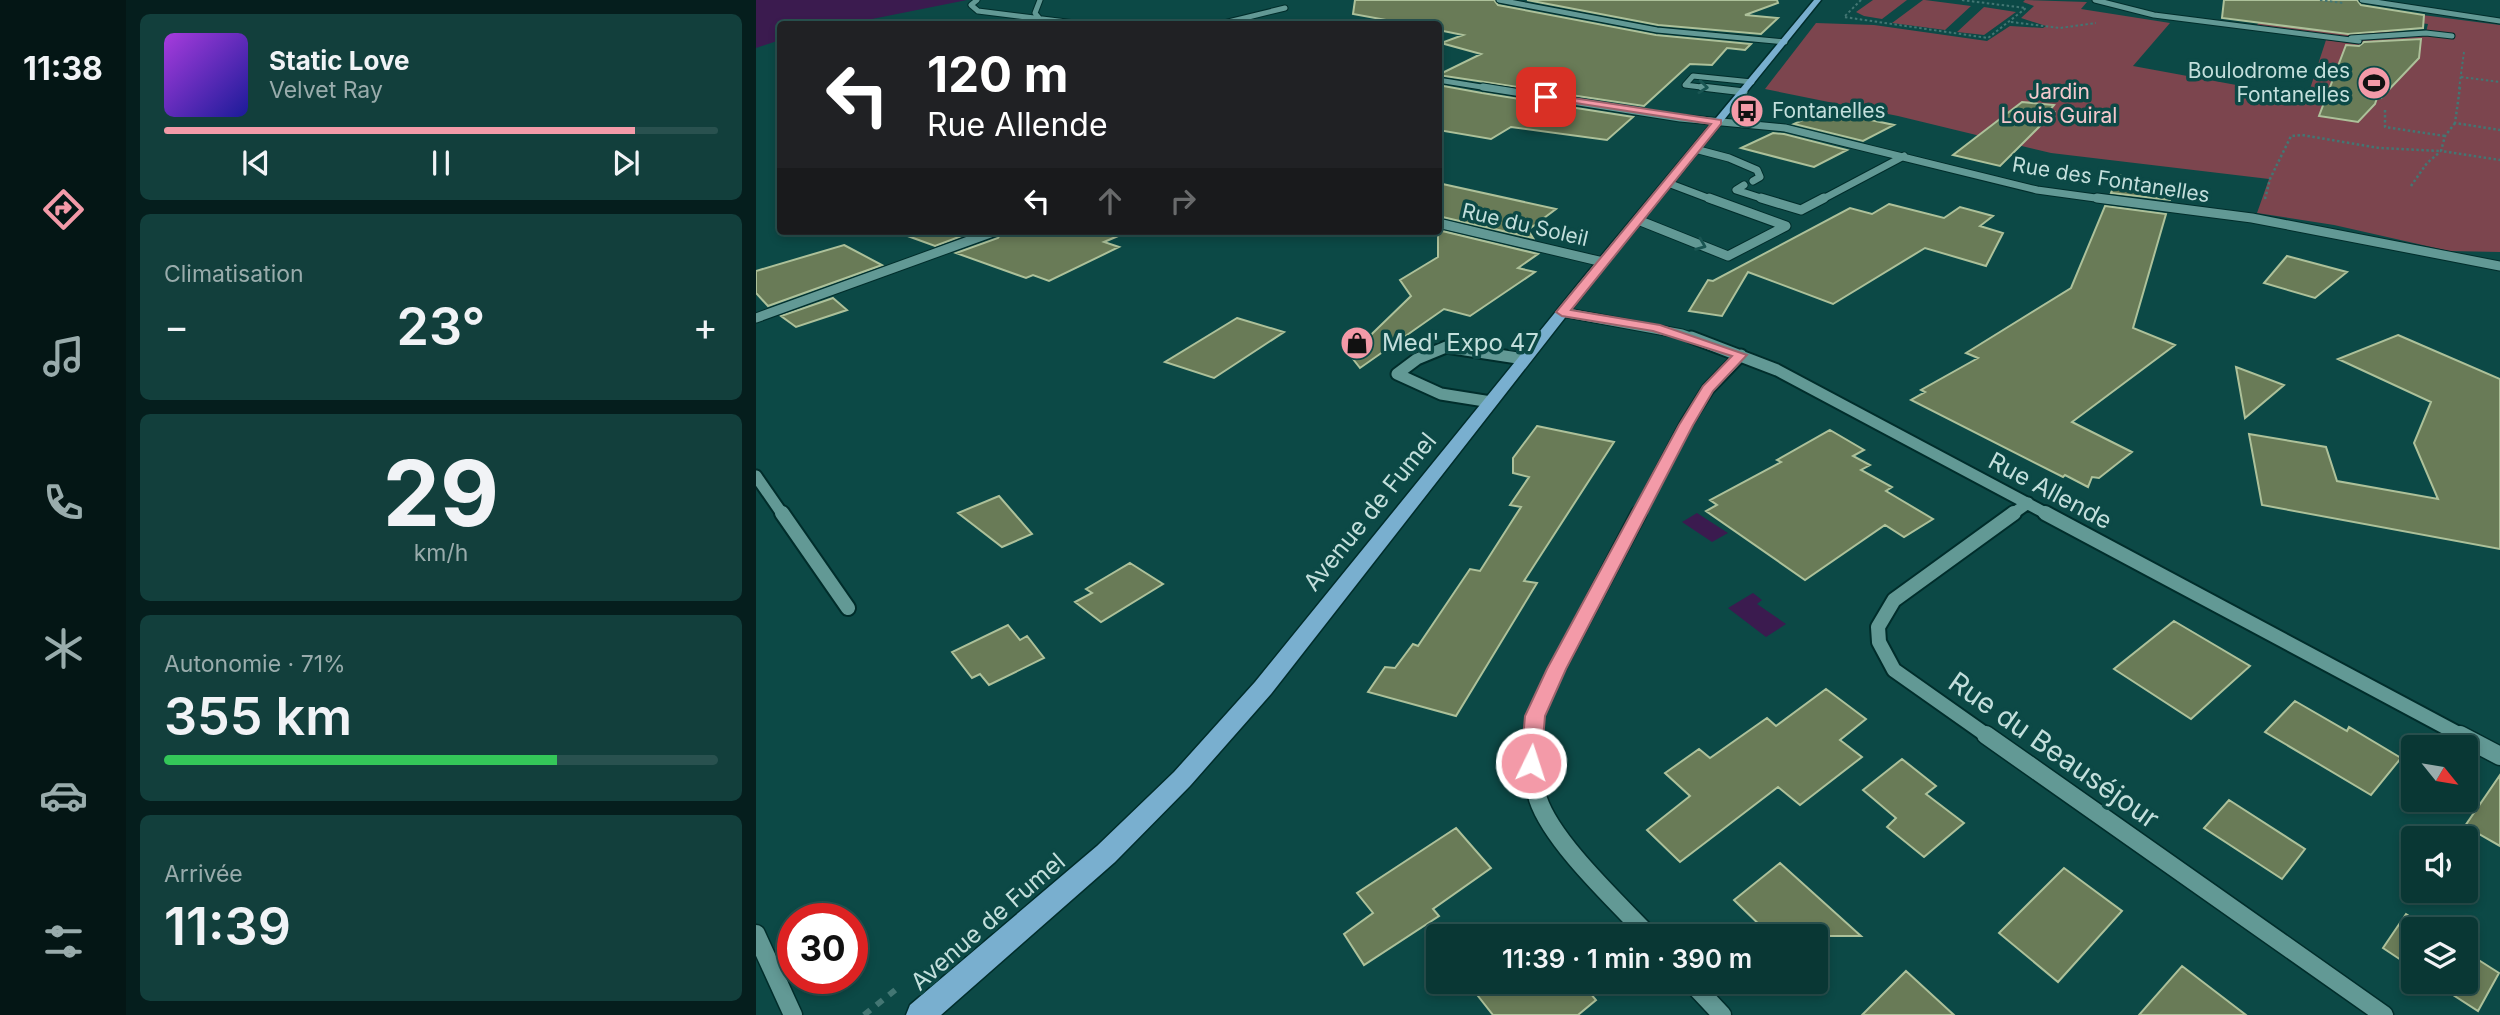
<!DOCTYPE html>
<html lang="fr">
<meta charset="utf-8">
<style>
body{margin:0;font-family:Inter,sans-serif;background:#123f3c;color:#f1f3f6;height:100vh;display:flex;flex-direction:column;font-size:26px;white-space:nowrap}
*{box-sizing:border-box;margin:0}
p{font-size:23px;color:#99acac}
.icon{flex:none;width:38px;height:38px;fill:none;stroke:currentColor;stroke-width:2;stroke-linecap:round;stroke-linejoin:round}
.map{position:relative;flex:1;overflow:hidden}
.side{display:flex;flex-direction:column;gap:14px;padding:14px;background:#051e1d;width:630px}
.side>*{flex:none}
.top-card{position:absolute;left:21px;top:21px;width:665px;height:214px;border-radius:7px;box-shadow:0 4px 10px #0003,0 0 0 2px #29514f;background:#202124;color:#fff;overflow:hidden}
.needle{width:46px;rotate:120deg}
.tools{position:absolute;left:1645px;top:735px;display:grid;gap:14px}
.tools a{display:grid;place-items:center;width:77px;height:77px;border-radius:7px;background:#093734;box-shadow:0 4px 10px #0003,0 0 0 2px #29514f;font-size:35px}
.speed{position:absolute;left:21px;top:903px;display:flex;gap:14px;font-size:35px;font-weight:700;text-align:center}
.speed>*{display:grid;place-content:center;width:91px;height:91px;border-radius:50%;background:#093734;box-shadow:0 4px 10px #0003,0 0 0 2px #29514f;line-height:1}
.speed .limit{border:10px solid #d22;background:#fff;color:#111}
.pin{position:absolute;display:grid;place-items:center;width:60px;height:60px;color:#fff;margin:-30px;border-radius:14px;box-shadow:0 4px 10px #0006}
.me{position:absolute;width:77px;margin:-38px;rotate:4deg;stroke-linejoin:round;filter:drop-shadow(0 0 5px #0008)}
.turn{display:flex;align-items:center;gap:24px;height:147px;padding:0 35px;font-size:32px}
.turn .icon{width:91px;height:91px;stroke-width:2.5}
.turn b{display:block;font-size:49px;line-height:60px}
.lanes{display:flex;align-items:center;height:66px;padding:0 35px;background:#0003;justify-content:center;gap:35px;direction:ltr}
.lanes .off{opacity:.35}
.big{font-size:52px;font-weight:600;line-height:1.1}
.side .widget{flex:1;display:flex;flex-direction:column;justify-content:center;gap:10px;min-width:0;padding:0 24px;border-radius:10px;background:#123f3c}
.side .dial{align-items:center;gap:0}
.dial b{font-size:91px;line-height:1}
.song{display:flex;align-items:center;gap:21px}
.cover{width:84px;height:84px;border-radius:10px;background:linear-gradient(135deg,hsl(280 70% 55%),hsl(240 70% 35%))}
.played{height:7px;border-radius:4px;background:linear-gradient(90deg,#f39aa8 85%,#29514f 85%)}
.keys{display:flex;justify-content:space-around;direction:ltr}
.heat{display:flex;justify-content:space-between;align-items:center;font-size:38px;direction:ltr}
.charge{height:10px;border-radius:5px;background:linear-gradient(90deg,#34c759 71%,#29514f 0)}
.trip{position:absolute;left:670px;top:924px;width:402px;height:70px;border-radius:7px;background:#093734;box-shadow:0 4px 10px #0003,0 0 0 2px #29514f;font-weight:600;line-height:70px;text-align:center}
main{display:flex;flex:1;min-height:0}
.dock{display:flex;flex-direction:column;width:126px;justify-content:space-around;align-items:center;background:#041615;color:#99acac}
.dock .icon{width:49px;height:49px}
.dock .on{color:#f39aa8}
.dock b{font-size:32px;color:#f1f3f6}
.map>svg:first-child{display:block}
.green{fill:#7c454e}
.water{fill:#3b1b4f}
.building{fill:#697b57;stroke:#adc19a;stroke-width:2}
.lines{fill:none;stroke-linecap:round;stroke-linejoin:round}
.minor-far5-casing{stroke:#002d2b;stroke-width:7}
.minor-far4-casing{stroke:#002d2b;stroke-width:9}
.minor-far3-casing{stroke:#002d2b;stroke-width:11}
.minor-far2-casing{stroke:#002d2b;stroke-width:15}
.minor-far1-casing{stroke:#002d2b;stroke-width:18}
.minor-casing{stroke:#002d2b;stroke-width:21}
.major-casing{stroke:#002d2b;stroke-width:3}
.path-far2{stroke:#437673;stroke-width:2;stroke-dasharray:2.5 2.5;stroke-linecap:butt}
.path-far1{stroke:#437673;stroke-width:2.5;stroke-dasharray:2.5 2.5;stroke-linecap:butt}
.path{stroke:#437673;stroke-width:6;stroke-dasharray:8 8;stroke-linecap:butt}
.minor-far5{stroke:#629995;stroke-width:5}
.minor-far4{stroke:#629995;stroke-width:7}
.minor-far3{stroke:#629995;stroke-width:9}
.minor-far2{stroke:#629995;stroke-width:11}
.minor-far1{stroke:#629995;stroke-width:14}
.minor{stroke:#629995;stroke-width:18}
.major{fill:#79afcf;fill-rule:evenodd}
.oneway{stroke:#195552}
.route{fill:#f39aa8;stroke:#9e646d;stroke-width:2}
.labels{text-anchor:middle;stroke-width:7;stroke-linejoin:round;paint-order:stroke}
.far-poi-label{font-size:21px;fill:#c3dfdc;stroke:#0c4946;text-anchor:end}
.far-park-label{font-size:21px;fill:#f4c8cd;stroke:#0c4946}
.far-street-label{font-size:21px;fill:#c3dfdc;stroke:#0c4946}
.poi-label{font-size:24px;fill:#c3dfdc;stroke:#0c4946;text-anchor:start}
.street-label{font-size:24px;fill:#c3dfdc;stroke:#0c4946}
.near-street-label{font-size:28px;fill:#c3dfdc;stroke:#0c4946}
</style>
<main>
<nav class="dock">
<b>11:38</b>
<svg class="icon on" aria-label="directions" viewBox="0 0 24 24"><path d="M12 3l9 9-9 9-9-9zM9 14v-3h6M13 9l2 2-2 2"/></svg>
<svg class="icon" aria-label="music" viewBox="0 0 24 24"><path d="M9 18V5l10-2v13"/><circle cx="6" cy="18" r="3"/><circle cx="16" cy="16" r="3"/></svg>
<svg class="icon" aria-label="phone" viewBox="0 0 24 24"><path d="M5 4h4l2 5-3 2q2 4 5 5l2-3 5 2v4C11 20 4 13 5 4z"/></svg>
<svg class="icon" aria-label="climate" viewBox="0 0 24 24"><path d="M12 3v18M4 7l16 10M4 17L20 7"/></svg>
<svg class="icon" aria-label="car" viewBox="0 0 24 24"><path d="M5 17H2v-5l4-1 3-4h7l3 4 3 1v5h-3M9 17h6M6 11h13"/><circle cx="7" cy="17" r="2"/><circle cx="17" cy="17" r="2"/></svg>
<svg class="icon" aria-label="filters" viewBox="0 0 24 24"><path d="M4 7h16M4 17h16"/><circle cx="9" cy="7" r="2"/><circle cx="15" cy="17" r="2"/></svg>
</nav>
<section class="side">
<div class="widget">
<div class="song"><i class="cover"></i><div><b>Static Love</b><p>Velvet Ray</p></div></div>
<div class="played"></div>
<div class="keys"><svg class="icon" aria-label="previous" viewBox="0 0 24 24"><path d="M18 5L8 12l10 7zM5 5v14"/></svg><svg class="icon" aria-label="pause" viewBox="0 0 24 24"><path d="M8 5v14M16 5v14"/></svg><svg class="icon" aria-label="next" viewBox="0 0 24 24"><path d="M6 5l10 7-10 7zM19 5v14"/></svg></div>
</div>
<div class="widget"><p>Climatisation</p>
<div class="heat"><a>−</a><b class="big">23°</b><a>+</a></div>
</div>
<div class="widget dial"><b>29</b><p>km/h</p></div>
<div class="widget"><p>Autonomie · 71%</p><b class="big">355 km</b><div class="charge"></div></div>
<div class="widget"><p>Arrivée</p><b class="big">11:39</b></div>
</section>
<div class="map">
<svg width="1744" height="1015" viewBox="0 0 1744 1015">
<rect width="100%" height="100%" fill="#0c4946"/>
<path class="green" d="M1117,0H1151L1126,19L1108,16L1100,12Z
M1167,0H1169L1215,6L1189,30L1136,23Z
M1269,0L1331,2L1325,9L1414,23L1377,66L1551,98L1570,40L1602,44L1605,39L1670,32L1672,24L1616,17L1611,28L1644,32L1585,38L1501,25L1503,22L1593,34L1594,32L1550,0L1744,25V252L1693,251L1578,225L1501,213L1513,179L1295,153L1142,116L1009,89L1060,23L1118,25L1231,41L1254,26L1287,28L1290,26L1265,18L1278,6L1267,2Z
M1228,7L1260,12L1228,35L1201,32Z"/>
<path class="water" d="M0,0H211L91,24H24V40L0,48Z
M941,513L972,533L956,542L926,522Z
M997,593L1006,600L1001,604L1030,624L1010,637L972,608Z"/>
<path class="building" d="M599,0H738L742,5L900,35L995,44L989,50L971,48L956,65L934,64L888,106L682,75L725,54L685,43L707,35L682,30V24H652L597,14Z
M771,0H1021L1022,3L989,15L1022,18L1005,34L902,25Z
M1468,0H1601L1605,5L1668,15L1667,28L1592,34L1466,18Z
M1665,39L1663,58L1625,98H1621L1619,104L1602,122L1563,116L1590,45L1603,46L1608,42Z
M682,85L726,93L877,117L851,140L755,127L735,139L682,130Z
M1266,102L1298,105L1293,111L1298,112L1244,166L1197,155Z
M1068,110L1138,125L1107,141L1038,124Z
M1017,133L1028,134L1091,150L1058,167L985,148Z
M1362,175L1418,188L1414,200L1355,193Z
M682,183L800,209L772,230L777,238L682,216Z
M1133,204L1188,218L1204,207L1237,216L1224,226L1247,233L1230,266L1169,248L1077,304L992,272L966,316L933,311L952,280L957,281L1094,208L1116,214Z
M1349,206L1410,214L1377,328L1419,345L1316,422L1376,452L1343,478L1336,477L1332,487L1309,475L1307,477L1155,400L1169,392L1165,390L1222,358L1210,353L1315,288Z
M682,230L782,254L762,268L779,272L714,316L688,309L604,368L594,355L655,296L644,280L682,257Z
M150,231H219L179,246L149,235Z
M247,231H374L348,242L363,247L293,281L277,275L270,278L200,253L242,238Z
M88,245L126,265L12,306L0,293V271Z
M1531,256L1591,272L1559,298L1508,283Z
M77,298L91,310L40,327L25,316Z
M481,318L528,332L458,378L409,362Z
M1642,335L1744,379V549L1506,505L1493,434L1570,447L1581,481L1682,499L1658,443L1675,402L1582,359Z
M1480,367L1528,385L1489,418Z
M781,426L858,442L768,581L781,583L700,716L612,692L629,667L639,668L657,644L662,646L714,569L724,571L765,507L754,505L773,477L757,473V458Z
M1074,430L1108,450L1097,456L1114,465L1105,470L1136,487L1130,491L1177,519L1148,537L1129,525L1049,580L950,511L961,505L954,500L1025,462L1021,460Z
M243,496L276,534L246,547L202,513Z
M374,563L407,584L345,622L319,602L336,593L330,589Z
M1418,621L1494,666L1435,719L1358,669Z
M252,625L264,640L271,636L288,658L233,685L224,674L216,678L196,652Z
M1070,689L1110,719L1084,740L1106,757L1044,805L1022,787L924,862L891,830L934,796L909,773L943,749L954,758L1011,718L1020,726Z
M1539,701L1591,731L1593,727L1645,758L1615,795L1509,732Z
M1146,759L1180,786L1170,794L1208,823L1168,857L1131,827L1140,818L1107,790Z
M1744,775V846L1709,826Z
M1473,800L1549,849L1526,879L1448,828Z
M700,828L735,868L677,909L683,916L608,965L588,934L617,913L601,893Z
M1024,863L1105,936H1015L978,900Z
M1308,868L1366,911L1302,982L1243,933Z
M1650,914L1674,929H1657V968L1627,948Z
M1710,952L1743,973L1722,1011L1677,982H1710Z
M1426,966L1490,1015H1383Z
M1150,971L1198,1015H1106Z
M711,982H825L840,1000L822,1015H737Z"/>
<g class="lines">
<defs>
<path id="minor-far5" d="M221,0L215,5L222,11L327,24
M284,0L279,13L284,19
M743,0L901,30L1029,42
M1339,0L1398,15L1603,41
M1606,0L1744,21
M464,24L529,8
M1595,38L1670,33L1696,36
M682,80L738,89
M961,89L929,85L937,76L996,82"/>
<path id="minor-far4" d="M727,87L924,118L1029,128L1281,190L1354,200
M946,87L988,92
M939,149L973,158L1001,170L1004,177L997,181
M912,183L957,200
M988,185L980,190L1011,200
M1065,200L1148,156"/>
<path id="minor-far3" d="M1005,198L1045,210L1068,198
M1341,198L1496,218L1744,266
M882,220L972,256L1030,226L953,198
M682,223L847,262
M806,312L926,334L940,339
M0,318L240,231"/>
<path id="minor-far2" d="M935,337L1021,370L1293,515
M735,402L685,394L641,374L661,359L690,347L768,359
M0,476L27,515
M882,515L930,424L952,389L985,355
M1255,515L1272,503"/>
<path id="minor-far1" d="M26,513L92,608
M1289,513L1708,737
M777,737L779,716L801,669L883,513
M1233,737L1138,670L1123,642L1122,627L1138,600L1258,513"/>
<path id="minor" d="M777,735C776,757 776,777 782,799C796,842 861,902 893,936
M1230,735L1628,1015
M1704,735L1744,756
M0,934L37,1015
M935,982L966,1015"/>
<path id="major" d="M1058,0H1065L840,278L515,694L434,786L359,862L185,1015H150L154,1005L341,846L418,772L499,682L832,272Z"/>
</defs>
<use href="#minor-far5" class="minor-far5-casing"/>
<use href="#minor-far4" class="minor-far4-casing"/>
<use href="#minor-far3" class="minor-far3-casing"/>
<use href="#minor-far2" class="minor-far2-casing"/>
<use href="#minor-far1" class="minor-far1-casing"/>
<use href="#minor" class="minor-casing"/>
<use href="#major" class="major-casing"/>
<path class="path-far2" d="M1105,0L1088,17L1232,38L1270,8L1205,0
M1564,0L1587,3
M1255,22L1304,28L1340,23
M1705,77L1744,82
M1703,89L1708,52"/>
<path class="path-far1" d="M1704,87L1699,123L1744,130
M1629,110V127L1689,136
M1699,123L1689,136L1685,151L1744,160
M1655,186L1671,163L1684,152
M1509,199L1514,179L1535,136L1546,135L1623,148L1685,151"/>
<path class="path" d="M108,1015L143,987"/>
<use href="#minor-far5" class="minor-far5"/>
<use href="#minor-far4" class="minor-far4"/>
<use href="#minor-far3" class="minor-far3"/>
<use href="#minor-far2" class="minor-far2"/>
<use href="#minor-far1" class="minor-far1"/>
<use href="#minor" class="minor"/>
<use href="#major" class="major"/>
</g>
<defs><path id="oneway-chevron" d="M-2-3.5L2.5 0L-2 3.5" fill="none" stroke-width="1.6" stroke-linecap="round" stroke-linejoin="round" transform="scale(1.75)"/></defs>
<g class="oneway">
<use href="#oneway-chevron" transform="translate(947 87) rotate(6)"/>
<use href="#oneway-chevron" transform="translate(945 245) rotate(22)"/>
</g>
<path class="route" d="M790,94L965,120V124L815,310L904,325L991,355L957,391L937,425L810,669L789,716L785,763L782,769L775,771L768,769L765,763L769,716L791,669L923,425L947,386L976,356L897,331L806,316L800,312L955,124L787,98Z"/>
<defs>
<symbol id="stadium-disc" viewBox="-11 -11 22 22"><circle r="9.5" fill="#f39aa8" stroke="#0c4946"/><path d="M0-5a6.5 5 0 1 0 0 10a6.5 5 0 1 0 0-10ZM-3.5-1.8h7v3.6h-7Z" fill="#111"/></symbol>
<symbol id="bus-disc" viewBox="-11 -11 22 22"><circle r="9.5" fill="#f39aa8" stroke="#0c4946"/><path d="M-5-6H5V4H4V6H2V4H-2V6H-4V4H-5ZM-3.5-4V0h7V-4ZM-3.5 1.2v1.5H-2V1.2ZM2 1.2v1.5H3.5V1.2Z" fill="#111"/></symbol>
<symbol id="shop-disc" viewBox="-11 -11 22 22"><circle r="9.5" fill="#f39aa8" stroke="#0c4946"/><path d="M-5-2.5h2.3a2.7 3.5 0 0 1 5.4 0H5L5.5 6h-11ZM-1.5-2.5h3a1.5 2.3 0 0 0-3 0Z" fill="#111"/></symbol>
</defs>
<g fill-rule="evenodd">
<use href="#stadium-disc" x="1599" y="64" width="38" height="38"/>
<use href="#bus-disc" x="972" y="92" width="38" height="38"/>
<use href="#shop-disc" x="582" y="324" width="38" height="38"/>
</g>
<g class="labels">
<g class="far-poi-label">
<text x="1594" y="78">Boulodrome des<tspan x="1594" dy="24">Fontanelles</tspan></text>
<text x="1016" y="118" text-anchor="start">Fontanelles</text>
</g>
<g class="far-park-label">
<text x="1303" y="99">Jardin<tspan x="1303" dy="24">Louis Guiral</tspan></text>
</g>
<g class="far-street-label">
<text transform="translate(1355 180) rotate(9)" y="7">Rue des Fontanelles</text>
<text transform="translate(769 225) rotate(13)" y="7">Rue du Soleil</text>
</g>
<g class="poi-label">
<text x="626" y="351">Med' Expo 47</text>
</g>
<g class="street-label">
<text transform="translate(1294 491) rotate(28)" y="8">Rue Allende</text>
<text transform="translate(614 512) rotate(-51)" y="8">Avenue de Fumel</text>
<text transform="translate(232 922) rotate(-41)" y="8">Avenue de Fumel</text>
</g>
<g class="near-street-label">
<text transform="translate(1298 750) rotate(35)" y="10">Rue du Beauséjour</text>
</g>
</g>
</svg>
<div class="tools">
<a><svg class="needle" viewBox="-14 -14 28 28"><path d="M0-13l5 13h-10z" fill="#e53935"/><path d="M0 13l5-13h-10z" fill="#99acac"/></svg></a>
<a><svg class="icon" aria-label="sound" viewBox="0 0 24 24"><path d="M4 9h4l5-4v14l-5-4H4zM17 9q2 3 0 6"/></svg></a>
<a><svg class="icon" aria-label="layers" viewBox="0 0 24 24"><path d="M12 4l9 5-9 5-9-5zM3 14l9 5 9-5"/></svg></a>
</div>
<div class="speed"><div class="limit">30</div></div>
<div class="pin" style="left:790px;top:97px;background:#d93025"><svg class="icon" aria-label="arrive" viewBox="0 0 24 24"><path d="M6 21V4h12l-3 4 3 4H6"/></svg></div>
<svg class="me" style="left:775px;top:763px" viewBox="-20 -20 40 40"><circle r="17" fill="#f39aa8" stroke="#fff" stroke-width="3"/><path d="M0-11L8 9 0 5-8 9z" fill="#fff"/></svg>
<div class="trip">11:39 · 1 min · 390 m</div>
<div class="top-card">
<div class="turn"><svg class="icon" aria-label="left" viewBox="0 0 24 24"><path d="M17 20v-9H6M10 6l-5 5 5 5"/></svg><div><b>120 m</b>Rue Allende</div></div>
<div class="lanes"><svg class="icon" aria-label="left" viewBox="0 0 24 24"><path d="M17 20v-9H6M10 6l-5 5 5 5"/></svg><svg class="icon off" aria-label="ahead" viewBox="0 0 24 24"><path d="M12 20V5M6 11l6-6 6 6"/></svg><svg class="icon off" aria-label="right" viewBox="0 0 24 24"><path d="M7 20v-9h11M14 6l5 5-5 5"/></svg></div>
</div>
</div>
</main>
